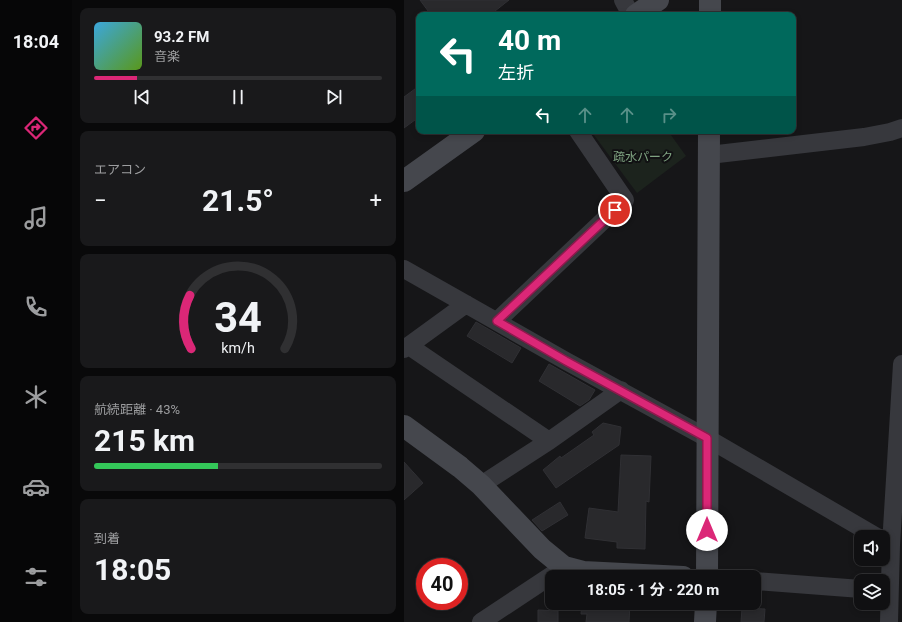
<!DOCTYPE html>
<html lang="ja">
<meta charset="utf-8">
<style>
body{margin:0;font-family:Roboto,"Noto Sans JP",sans-serif;background:#19191b;color:#f1f3f6;height:100vh;display:flex;flex-direction:column;font-size:15px;white-space:nowrap}
*{box-sizing:border-box;margin:0}
p{font-size:13px;color:#9c9d9f}
.icon{flex:none;width:22px;height:22px;fill:none;stroke:currentColor;stroke-width:2;stroke-linecap:round;stroke-linejoin:round}
.map{position:relative;flex:1;overflow:hidden}
.drawer{display:flex;flex-direction:column;gap:8px;padding:8px;background:#09090a;width:332px}
.drawer>*{flex:none}
.hud{position:absolute;left:12px;top:12px;width:380px;height:122px;border-radius:8px;box-shadow:0 2px 6px #0003,0 0 0 1px #303032;background:#00695c;color:#fff;overflow:hidden}
.controls{position:absolute;left:450px;top:530px;display:grid;gap:8px}
.controls a{display:grid;place-items:center;width:36px;height:36px;border-radius:8px;background:#101012;box-shadow:0 2px 6px #0003,0 0 0 1px #303032;font-size:20px}
.speed{position:absolute;left:12px;top:558px;display:flex;gap:8px;font-size:20px;font-weight:700;text-align:center}
.speed>*{display:grid;place-content:center;width:52px;height:52px;border-radius:50%;background:#101012;box-shadow:0 2px 6px #0003,0 0 0 1px #303032;line-height:1}
.speed .limit{border:6px solid #d22;background:#fff;color:#111}
.pin{position:absolute;display:grid;place-items:center;width:34px;height:34px;color:#fff;margin:-17px;border:2px solid #fff;border-radius:50%;box-shadow:0 1px 4px #0007}
.me{position:absolute;width:44px;margin:-22px;rotate:0deg;stroke-linejoin:round;filter:drop-shadow(0 0 3px #0008)}
.turn{display:flex;align-items:center;gap:14px;height:84px;padding:0 16px;font-size:18px}
.turn .icon{width:52px;height:52px;stroke-width:2.5}
.turn b{display:block;font-size:28px;line-height:34px}
.lanes{display:flex;align-items:center;height:38px;padding:0 16px;background:#0003;justify-content:center;gap:20px;direction:ltr}
.lanes .off{opacity:.35}
.big{font-size:30px;font-weight:700;line-height:1.1}
.drawer .tile{flex:1;display:flex;flex-direction:column;justify-content:center;gap:6px;min-width:0;padding:0 14px;border-radius:8px;background:#19191b}
.drawer .dial{align-items:center;gap:0}
.dial svg{height:104px;overflow:visible;fill:none;stroke:#303032;stroke-width:7;stroke-linecap:round;text-anchor:middle}
.dial text{fill:#f1f3f6;stroke:none}
.song{display:flex;align-items:center;gap:12px}
.cover{width:48px;height:48px;border-radius:6px;background:linear-gradient(135deg,hsl(200 70% 55%),hsl(90 70% 35%))}
.played{height:4px;border-radius:2px;background:linear-gradient(90deg,#db2777 15%,#303032 15%)}
.keys{display:flex;justify-content:space-around;direction:ltr}
.heat{display:flex;justify-content:space-between;align-items:center;font-size:22px;direction:ltr}
.charge{height:6px;border-radius:3px;background:linear-gradient(90deg,#34c759 43%,#303032 0)}
.trip{position:absolute;left:141px;top:570px;width:216px;height:40px;border-radius:8px;background:#101012;box-shadow:0 2px 6px #0003,0 0 0 1px #303032;font-weight:700;line-height:40px;text-align:center}
main{display:flex;flex:1;min-height:0}
.tab-bar{display:flex;flex-direction:column;width:72px;justify-content:space-around;align-items:center;background:#060607;color:#9c9d9f}
.tab-bar .icon{width:28px;height:28px}
.tab-bar .current{color:#db2777}
.tab-bar b{font-size:18px;color:#f1f3f6}
.map>svg:first-child{display:block}
.green{fill:#1c231d}
.building{fill:#29292c;stroke:#303034}
.lines{fill:none;stroke-linecap:round;stroke-linejoin:round}
.street{stroke:#37383d;stroke-width:18}
.secondary{stroke:#45474d;stroke-width:22}
.route-casing{stroke:#8e194d;stroke-width:10}
.route{stroke:#db2777;stroke-width:7}
.labels{text-anchor:middle;stroke-width:4;stroke-linejoin:round;paint-order:stroke}
.park-label{font-size:12px;fill:#7fa381;stroke:#111113}
</style>
<main>
<nav class="tab-bar">
<b>18:04</b>
<svg class="icon current" aria-label="directions" viewBox="0 0 24 24"><path d="M12 3l9 9-9 9-9-9zM9 14v-3h6M13 9l2 2-2 2"/></svg>
<svg class="icon" aria-label="music" viewBox="0 0 24 24"><path d="M9 18V5l10-2v13"/><circle cx="6" cy="18" r="3"/><circle cx="16" cy="16" r="3"/></svg>
<svg class="icon" aria-label="phone" viewBox="0 0 24 24"><path d="M5 4h4l2 5-3 2q2 4 5 5l2-3 5 2v4C11 20 4 13 5 4z"/></svg>
<svg class="icon" aria-label="climate" viewBox="0 0 24 24"><path d="M12 3v18M4 7l16 10M4 17L20 7"/></svg>
<svg class="icon" aria-label="car" viewBox="0 0 24 24"><path d="M5 17H2v-5l4-1 3-4h7l3 4 3 1v5h-3M9 17h6M6 11h13"/><circle cx="7" cy="17" r="2"/><circle cx="17" cy="17" r="2"/></svg>
<svg class="icon" aria-label="filters" viewBox="0 0 24 24"><path d="M4 7h16M4 17h16"/><circle cx="9" cy="7" r="2"/><circle cx="15" cy="17" r="2"/></svg>
</nav>
<section class="drawer">
<div class="tile">
<div class="song"><i class="cover"></i><div><b>93.2 FM</b><p>音楽</p></div></div>
<div class="played"></div>
<div class="keys"><svg class="icon" aria-label="previous" viewBox="0 0 24 24"><path d="M18 5L8 12l10 7zM5 5v14"/></svg><svg class="icon" aria-label="pause" viewBox="0 0 24 24"><path d="M8 5v14M16 5v14"/></svg><svg class="icon" aria-label="next" viewBox="0 0 24 24"><path d="M6 5l10 7-10 7zM19 5v14"/></svg></div>
</div>
<div class="tile"><p>エアコン</p>
<div class="heat"><a>−</a><b class="big">21.5°</b><a>+</a></div>
</div>
<div class="tile dial"><svg viewBox="0 0 100 80">
<path d="M14 69A42 42 0 1 1 86 69"/>
<path d="M14 69A42 42 0 0 1 13 28" stroke="#db2777"/>
<text x="50" y="56" font-size="32" font-weight="700">34</text>
<text x="50" y="72" font-size="11">km/h</text>
</svg></div>
<div class="tile"><p>航続距離 · 43%</p><b class="big">215 km</b><div class="charge"></div></div>
<div class="tile"><p>到着</p><b class="big">18:05</b></div>
</section>
<div class="map">
<svg width="498" height="622" viewBox="0 0 498 622">
<rect width="100%" height="100%" fill="#161618"/>
<path class="green" d="M187,131H264L282,156L233,193Z"/>
<path class="building" d="M16,0H105L86,15H27Z
M15,86V117L0,128V97Z
M72,322L117,348L108,363L63,336Z
M145,364L191,390L185,400L176,406L135,381Z
M199,423L217,427L215,445L152,488L139,470L156,456L157,458L190,435L188,432Z
M217,455L247,456L245,502L242,501L241,549L213,548V542L181,538L185,508L214,512Z
M0,462L19,483L0,500Z
M156,502L164,515L138,531L128,520Z
M178,603H226L225,622H182L183,614H177Z
M338,608L361,609L360,622H337Z
M134,610L154,611V622H134Z"/>
<g class="lines">
<path class="street" d="M219,0L227,15
M305,155L460,137L486,132L498,128
M0,269L162,361L303,438L473,537
M93,321L221,200L174,131
M5,346L145,441
M0,349L62,304
M77,485L145,441L217,390
M350,581L457,589
M77,622L160,567
M485,622L487,545L498,364"/>
<path class="secondary" d="M232,15L254,0
M306,15V0
M0,181L70,131
M0,426L56,467L77,485L138,549L160,567L179,572L279,577
M303,577L305,131
M301,622L302,603"/>
</g>
<g class="lines">
<defs>
<path id="route" d="M211,210L93,321L162,361L303,438V530"/>
</defs>
<use href="#route" class="route-casing"/>
<use href="#route" class="route"/>
</g>
<g class="labels">
<g class="park-label">
<text x="239" y="161">疏水パーク</text>
</g>
</g>
</svg>
<div class="controls">
<a><svg class="icon" aria-label="sound" viewBox="0 0 24 24"><path d="M4 9h4l5-4v14l-5-4H4zM17 9q2 3 0 6"/></svg></a>
<a><svg class="icon" aria-label="layers" viewBox="0 0 24 24"><path d="M12 4l9 5-9 5-9-5zM3 14l9 5 9-5"/></svg></a>
</div>
<div class="speed"><div class="limit">40</div></div>
<div class="pin" style="left:211px;top:210px;background:#d93025"><svg class="icon" aria-label="arrive" viewBox="0 0 24 24"><path d="M6 21V4h12l-3 4 3 4H6"/></svg></div>
<svg class="me" style="left:303px;top:530px" viewBox="-20 -20 40 40"><circle r="19" fill="#fff"/><path d="M0-13L10 11 0 6-10 11z" fill="#db2777"/></svg>
<div class="trip">18:05 · 1 分 · 220 m</div>
<div class="hud">
<div class="turn"><svg class="icon" aria-label="left" viewBox="0 0 24 24"><path d="M17 20v-9H6M10 6l-5 5 5 5"/></svg><div><b>40 m</b>左折</div></div>
<div class="lanes"><svg class="icon" aria-label="left" viewBox="0 0 24 24"><path d="M17 20v-9H6M10 6l-5 5 5 5"/></svg><svg class="icon off" aria-label="ahead" viewBox="0 0 24 24"><path d="M12 20V5M6 11l6-6 6 6"/></svg><svg class="icon off" aria-label="ahead" viewBox="0 0 24 24"><path d="M12 20V5M6 11l6-6 6 6"/></svg><svg class="icon off" aria-label="right" viewBox="0 0 24 24"><path d="M7 20v-9h11M14 6l5 5-5 5"/></svg></div>
</div>
</div>
</main>
